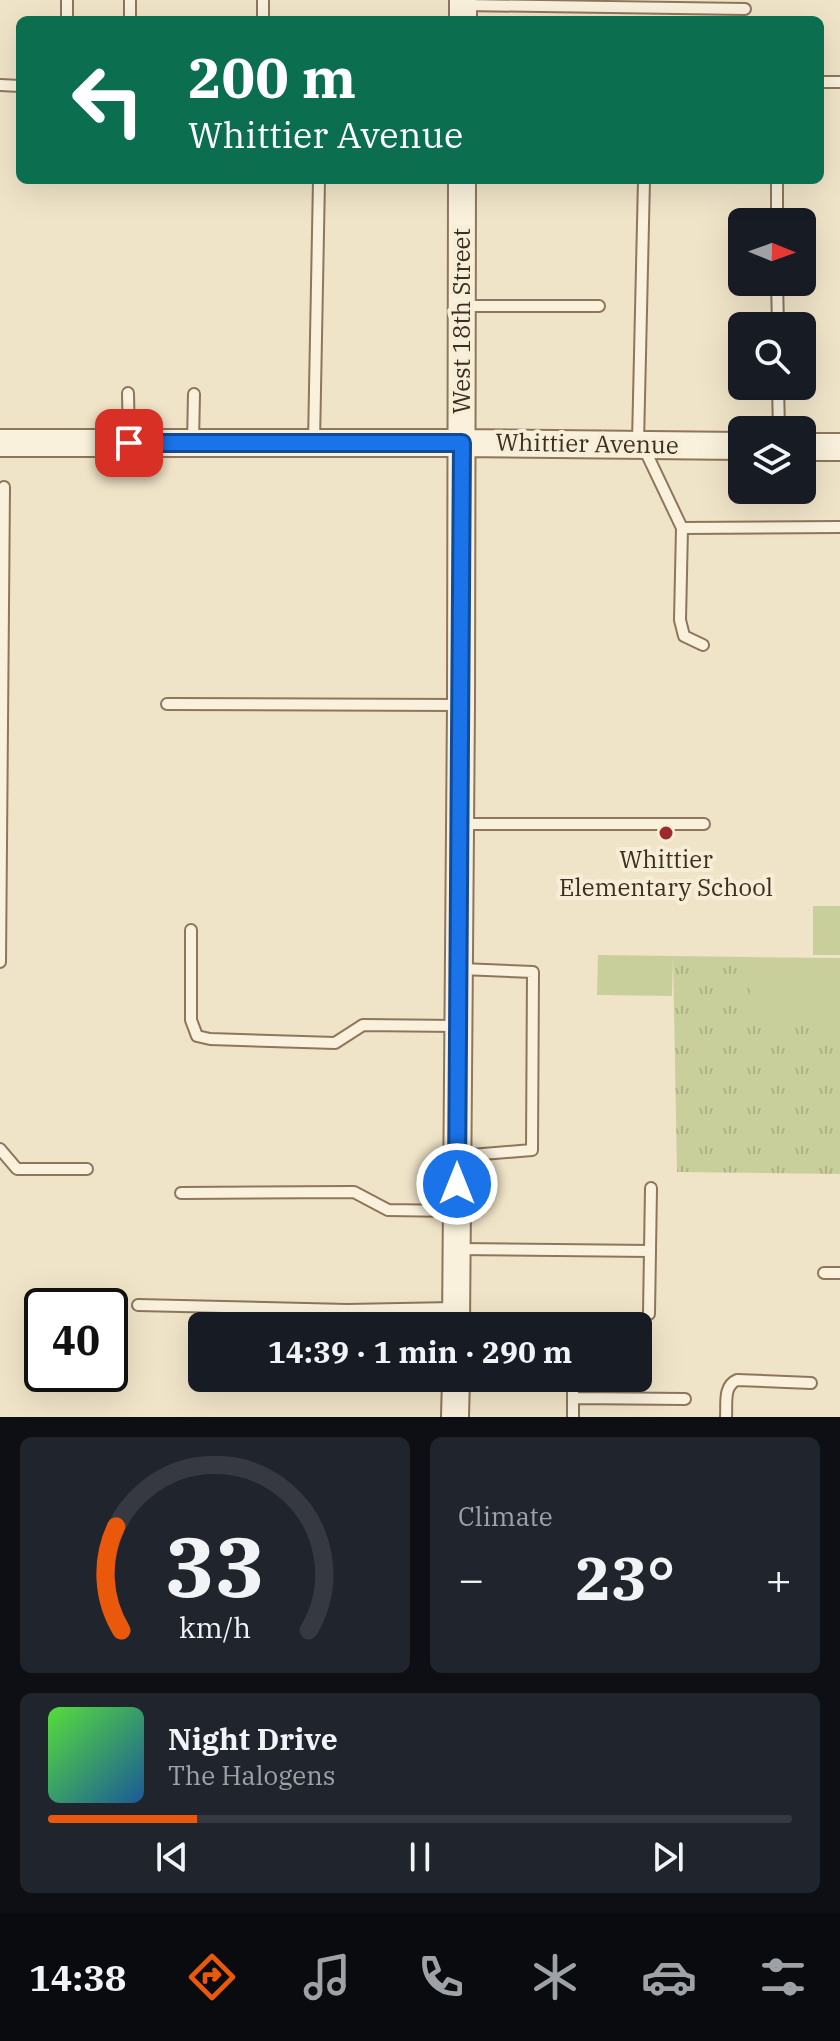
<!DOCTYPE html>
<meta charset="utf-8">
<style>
body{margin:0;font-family:"IBM Plex Serif",serif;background:#20242c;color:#f1f3f6;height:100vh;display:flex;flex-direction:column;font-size:30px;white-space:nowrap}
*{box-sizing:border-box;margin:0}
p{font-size:26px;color:#9ea1a6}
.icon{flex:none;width:44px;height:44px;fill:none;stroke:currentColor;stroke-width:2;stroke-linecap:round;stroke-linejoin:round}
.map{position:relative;height:1417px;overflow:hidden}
.panel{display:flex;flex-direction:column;gap:20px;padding:20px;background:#0d0f14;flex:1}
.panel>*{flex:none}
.guide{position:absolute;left:16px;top:16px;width:808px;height:168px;border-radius:12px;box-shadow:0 8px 32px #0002;background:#0b6e4f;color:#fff;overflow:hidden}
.needle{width:52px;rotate:91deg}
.tools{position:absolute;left:728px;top:208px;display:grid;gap:16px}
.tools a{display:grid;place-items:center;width:88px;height:88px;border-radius:12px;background:#171b24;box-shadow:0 8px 32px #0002;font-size:40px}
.speed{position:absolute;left:24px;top:1288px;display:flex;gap:16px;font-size:40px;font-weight:700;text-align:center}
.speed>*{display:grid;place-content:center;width:104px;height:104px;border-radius:50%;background:#171b24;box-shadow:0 8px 32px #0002;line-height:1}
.speed .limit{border:4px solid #111;border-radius:12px;background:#fff;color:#111}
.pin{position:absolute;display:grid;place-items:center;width:68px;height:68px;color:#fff;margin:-34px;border-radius:16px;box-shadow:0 4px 12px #0006}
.me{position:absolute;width:88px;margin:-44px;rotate:0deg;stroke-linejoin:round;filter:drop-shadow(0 0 6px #0008)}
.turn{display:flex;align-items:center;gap:28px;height:168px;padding:0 40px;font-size:36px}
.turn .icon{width:104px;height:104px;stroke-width:2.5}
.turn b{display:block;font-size:56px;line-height:68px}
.big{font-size:60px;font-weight:700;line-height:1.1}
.panel .tile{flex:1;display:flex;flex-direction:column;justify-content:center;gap:12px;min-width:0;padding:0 28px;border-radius:12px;background:#20242c}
.panel .dial{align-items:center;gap:0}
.dial svg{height:208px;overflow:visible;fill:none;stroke:#363941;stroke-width:7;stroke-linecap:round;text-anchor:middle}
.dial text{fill:#f1f3f6;stroke:none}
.song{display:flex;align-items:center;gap:24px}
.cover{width:96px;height:96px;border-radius:12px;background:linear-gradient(135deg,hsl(110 70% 55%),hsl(210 70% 35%))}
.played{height:8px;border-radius:4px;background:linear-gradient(90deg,#ea580c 20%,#363941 20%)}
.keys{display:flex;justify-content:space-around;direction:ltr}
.heat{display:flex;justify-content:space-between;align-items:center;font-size:44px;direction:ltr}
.panel .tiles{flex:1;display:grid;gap:20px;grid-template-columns:1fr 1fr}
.tile:last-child{grid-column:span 2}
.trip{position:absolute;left:188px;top:1312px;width:464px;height:80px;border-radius:12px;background:#171b24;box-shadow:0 8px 32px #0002;font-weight:700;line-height:80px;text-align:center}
.tab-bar{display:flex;height:128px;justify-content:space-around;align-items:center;background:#090b0e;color:#9ea1a6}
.tab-bar .icon{width:56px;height:56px}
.tab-bar .active{color:#ea580c}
.tab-bar b{font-size:36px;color:#f1f3f6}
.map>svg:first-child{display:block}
.grass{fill:url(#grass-tufts)}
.park{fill:#c9cf9b}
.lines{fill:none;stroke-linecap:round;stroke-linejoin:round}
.service-casing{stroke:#8d765c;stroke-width:14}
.tertiary-casing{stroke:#8d765c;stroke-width:30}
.service{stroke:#faf1dc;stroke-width:10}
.tertiary{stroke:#faf1dc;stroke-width:26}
.route-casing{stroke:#114b97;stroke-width:20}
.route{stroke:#1a73e8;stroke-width:14}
.poi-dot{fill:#9e2a2b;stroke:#f7eed8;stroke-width:3}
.labels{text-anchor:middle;stroke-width:8;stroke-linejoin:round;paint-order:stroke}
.street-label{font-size:24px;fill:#3d2e20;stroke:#f7eed8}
.poi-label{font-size:24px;fill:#3d2e20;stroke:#f7eed8}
</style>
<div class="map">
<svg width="840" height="1417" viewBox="0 0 840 1417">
<defs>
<pattern id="grass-tufts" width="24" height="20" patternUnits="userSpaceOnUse" patternTransform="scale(2)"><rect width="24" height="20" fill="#c9cf9b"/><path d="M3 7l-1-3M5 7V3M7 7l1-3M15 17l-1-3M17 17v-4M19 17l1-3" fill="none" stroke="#aeb285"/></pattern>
</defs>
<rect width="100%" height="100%" fill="#f0e4c8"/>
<path class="grass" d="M673,956L750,957V1015H840V1174L677,1172Z"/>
<path class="park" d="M813,906H840V955H813Z
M598,955L673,956L672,996L597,995Z
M750,957L840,958V1015H750Z"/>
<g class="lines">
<defs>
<path id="service" d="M263,0V20
M465,5L745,9
M67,20V0
M130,20V0
M820,82H840
M0,85L20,86
M777,180V222
M777,282L778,326
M465,306H599
M778,386L779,430
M128,393L129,443
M193,442L194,394
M314,442L319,180
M638,442L644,180
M643,446L682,528L680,620L684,636L703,645
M682,528L840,527
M167,704L459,705
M462,824H704
M191,930V1020L197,1036L210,1039L335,1043L363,1025L456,1026
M0,962L4,487
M0,1149L17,1169H87
M459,1156L532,1150L533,972L461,969
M181,1193L354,1192L388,1210L455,1211
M456,1249L650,1251
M824,1273H840
M138,1305L347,1310L454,1308
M649,1314L651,1188
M573,1398L685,1399
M573,1417V1378
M726,1417C727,1404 723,1386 737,1380L811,1383"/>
<path id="tertiary" d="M463,20V0
M0,443H462L742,446
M802,447H840
M456,1326L461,705L462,180
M455,1417L456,1378"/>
</defs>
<use href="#service" class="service-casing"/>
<use href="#tertiary" class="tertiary-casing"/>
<use href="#service" class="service"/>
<use href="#tertiary" class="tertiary"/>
</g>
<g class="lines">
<defs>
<path id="route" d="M129,443H462L457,1184"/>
</defs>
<use href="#route" class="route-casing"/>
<use href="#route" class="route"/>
</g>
<circle class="poi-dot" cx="666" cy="833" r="8"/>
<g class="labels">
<g class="street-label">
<text transform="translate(462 321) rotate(-90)" y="8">West 18th Street</text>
<text transform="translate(587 444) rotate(1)" y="8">Whittier Avenue</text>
</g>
<g class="poi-label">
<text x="666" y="868">Whittier<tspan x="666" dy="28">Elementary School</tspan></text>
</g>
</g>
</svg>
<div class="tools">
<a><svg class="needle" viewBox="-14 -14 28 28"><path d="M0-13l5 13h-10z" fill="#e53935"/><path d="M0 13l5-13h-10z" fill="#9ea1a6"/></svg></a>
<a><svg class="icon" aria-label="search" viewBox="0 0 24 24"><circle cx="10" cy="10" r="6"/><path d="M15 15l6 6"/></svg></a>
<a><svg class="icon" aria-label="layers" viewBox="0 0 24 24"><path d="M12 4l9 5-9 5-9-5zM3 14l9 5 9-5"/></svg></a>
</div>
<div class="speed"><div class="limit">40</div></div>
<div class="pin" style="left:129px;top:443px;background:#d93025"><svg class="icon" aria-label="arrive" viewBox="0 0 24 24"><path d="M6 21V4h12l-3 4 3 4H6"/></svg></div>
<svg class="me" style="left:457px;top:1184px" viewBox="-20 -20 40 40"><circle r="17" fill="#1a73e8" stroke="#fff" stroke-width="3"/><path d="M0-11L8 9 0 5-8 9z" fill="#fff"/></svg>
<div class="trip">14:39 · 1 min · 290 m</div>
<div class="guide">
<div class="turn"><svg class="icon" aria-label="left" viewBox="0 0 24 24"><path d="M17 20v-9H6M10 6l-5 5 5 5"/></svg><div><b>200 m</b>Whittier Avenue</div></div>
</div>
</div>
<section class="panel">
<div class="tiles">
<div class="tile dial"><svg viewBox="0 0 100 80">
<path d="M14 69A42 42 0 1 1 86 69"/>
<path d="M14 69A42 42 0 0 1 12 29" stroke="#ea580c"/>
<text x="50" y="56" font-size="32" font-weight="700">33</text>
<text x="50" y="72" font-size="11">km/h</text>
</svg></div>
<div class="tile"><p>Climate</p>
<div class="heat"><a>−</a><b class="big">23°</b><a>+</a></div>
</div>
<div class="tile">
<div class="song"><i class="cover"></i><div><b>Night Drive</b><p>The Halogens</p></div></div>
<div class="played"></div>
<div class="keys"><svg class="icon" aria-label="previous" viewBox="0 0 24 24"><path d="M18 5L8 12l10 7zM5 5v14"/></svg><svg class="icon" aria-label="pause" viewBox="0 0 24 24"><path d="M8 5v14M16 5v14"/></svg><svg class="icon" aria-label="next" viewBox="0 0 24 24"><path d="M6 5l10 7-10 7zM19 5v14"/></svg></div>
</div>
</div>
</section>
<nav class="tab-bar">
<b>14:38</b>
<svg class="icon active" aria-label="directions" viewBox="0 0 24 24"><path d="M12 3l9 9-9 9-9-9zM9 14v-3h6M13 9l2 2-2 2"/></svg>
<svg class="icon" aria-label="music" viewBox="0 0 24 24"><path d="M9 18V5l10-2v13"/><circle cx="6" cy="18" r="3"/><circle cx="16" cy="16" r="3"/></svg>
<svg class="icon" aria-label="phone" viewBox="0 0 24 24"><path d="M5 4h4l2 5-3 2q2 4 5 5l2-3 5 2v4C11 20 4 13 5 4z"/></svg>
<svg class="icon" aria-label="climate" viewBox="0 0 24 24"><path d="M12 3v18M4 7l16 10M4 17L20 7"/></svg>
<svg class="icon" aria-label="car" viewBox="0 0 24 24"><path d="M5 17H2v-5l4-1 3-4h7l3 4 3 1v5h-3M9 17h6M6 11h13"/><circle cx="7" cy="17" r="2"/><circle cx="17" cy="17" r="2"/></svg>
<svg class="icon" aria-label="filters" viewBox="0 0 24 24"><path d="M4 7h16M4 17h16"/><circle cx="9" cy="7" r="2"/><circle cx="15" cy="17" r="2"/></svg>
</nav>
